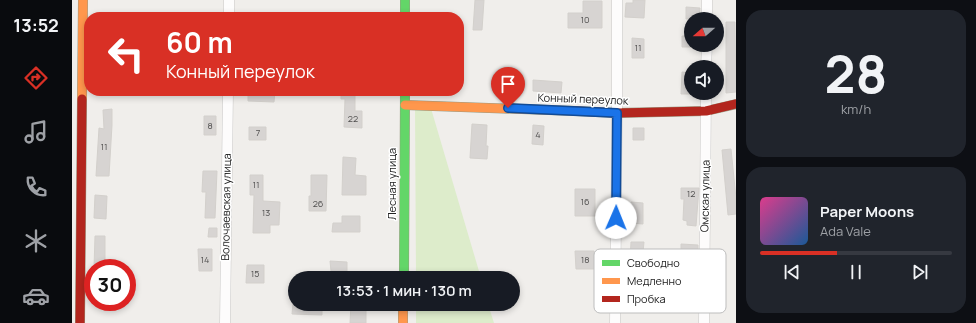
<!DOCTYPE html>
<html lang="ru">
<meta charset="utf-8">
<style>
body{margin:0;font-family:Manrope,sans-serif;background:#20242c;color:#f1f3f6;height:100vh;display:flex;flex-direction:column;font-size:15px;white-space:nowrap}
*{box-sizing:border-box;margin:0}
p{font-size:13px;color:#9ea1a6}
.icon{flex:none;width:22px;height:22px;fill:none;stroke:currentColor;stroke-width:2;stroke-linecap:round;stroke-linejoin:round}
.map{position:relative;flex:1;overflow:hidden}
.panel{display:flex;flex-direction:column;gap:10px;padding:10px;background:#0d0f14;width:240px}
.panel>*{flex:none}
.hud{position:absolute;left:12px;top:12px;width:380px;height:84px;border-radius:16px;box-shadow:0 2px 6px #0003;background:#d93025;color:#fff;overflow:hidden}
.needle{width:26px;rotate:250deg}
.controls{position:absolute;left:612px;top:12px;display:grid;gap:8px}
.controls a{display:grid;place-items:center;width:40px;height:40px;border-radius:50%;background:#171b24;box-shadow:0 2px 6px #0003;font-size:20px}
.speed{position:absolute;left:12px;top:259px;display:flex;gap:8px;font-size:20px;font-weight:700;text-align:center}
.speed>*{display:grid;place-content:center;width:52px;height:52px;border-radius:50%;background:#171b24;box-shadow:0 2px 6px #0003;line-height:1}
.speed .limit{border:6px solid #d22;background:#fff;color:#111}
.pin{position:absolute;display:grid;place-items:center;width:34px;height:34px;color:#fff;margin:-41px -17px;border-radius:50% 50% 50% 0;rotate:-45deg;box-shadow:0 0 4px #0007}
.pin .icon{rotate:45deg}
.me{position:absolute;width:44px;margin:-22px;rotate:1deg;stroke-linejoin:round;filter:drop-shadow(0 0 3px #0008)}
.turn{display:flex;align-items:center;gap:14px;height:84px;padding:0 16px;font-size:18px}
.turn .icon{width:52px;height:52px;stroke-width:2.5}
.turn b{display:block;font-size:28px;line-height:34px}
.panel .widget{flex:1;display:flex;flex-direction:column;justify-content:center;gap:6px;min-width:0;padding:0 14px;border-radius:16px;background:#20242c}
.panel .dial{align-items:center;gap:0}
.dial b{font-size:52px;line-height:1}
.song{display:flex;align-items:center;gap:12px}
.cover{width:48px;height:48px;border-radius:6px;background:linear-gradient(135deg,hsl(330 70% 55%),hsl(210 70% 35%))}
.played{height:4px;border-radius:2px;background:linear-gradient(90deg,#d93025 40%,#363941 40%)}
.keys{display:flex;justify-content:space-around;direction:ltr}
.trip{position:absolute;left:216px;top:271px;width:232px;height:40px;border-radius:20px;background:#171b24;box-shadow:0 2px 6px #0003;font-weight:600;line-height:40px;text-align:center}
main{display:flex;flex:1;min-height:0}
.dock{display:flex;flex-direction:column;width:72px;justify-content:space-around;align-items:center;background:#090b0e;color:#9ea1a6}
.dock .icon{width:28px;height:28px}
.dock .selected{color:#d93025}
.dock b{font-size:18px;color:#f1f3f6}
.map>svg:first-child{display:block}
.grass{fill:#ddeccb}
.building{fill:#d7d4d2;stroke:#d3d0cc}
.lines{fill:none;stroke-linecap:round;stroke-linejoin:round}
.street-casing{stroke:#c9c8c7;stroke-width:11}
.fast-casing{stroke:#999a82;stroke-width:10}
.slow-casing{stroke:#999a82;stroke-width:10}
.jam-casing{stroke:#999a82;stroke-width:10}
.street{stroke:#fdfcfc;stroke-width:10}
.fast{stroke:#63d668;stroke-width:9}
.slow{stroke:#ff974d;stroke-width:9}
.jam{stroke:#b3261e;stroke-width:9}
.route-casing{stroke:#114b97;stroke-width:10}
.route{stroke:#1a73e8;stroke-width:7}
.labels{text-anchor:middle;stroke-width:3;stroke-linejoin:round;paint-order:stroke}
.number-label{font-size:9px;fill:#4f4e4e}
.street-label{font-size:11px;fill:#222;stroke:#fff}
.key{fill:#fff;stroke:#bdbdbd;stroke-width:1}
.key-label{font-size:11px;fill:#222}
</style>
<main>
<nav class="dock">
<b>13:52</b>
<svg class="icon selected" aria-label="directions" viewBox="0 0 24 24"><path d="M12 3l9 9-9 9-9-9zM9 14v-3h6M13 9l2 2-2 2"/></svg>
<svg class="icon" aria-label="music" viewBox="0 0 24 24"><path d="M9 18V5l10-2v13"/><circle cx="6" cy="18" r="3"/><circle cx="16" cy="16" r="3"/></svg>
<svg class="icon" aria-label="phone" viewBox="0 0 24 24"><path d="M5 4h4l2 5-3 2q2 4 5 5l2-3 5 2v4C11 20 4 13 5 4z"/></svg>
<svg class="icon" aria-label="climate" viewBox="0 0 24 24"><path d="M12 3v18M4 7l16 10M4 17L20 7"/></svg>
<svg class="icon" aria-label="car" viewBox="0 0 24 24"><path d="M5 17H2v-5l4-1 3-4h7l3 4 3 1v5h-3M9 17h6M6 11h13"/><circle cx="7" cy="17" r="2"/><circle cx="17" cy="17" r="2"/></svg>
</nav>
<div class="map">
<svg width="664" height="323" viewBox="0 0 664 323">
<rect width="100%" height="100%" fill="#f0eeeb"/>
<path class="grass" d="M343,105H358L409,278H344Z
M344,304H416L422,323H344Z"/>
<path class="building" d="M403,0H412L410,30H401Z
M561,0H573L572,18L553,17L554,3H561Z
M511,1H530V28H496V13H511Z
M614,7L628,8L627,19H614Z
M654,22H663L664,92L654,93Z
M610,36H619V47H610Z
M560,38L572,39V58H560Z
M610,72L619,73V94H609Z
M461,80L490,82L489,93L461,91Z
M176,91H203L202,102L176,101Z
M269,91H283V111H290V128L272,127L273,99H269Z
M40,109V125L37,176H24L27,128L32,129L31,110Z
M132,116H144V135H132Z
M400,124L415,125L414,146H416L415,159L398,158Z
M461,125L472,126L471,145L460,144Z
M177,127H194V140H177Z
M561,128H572V140H561Z
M659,149L664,198V214L656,215L650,150Z
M271,157L284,158L283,175L294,176V195H270Z
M131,171H145L143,218H133L134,192H130Z
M178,175H191V201L208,202L207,225H198V233H181L182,195H178Z
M239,175H255L254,211H237V196H239Z
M609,188H627L624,226L615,225V221L611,220L612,199H609Z
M503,189H523V216H503Z
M23,195L35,196L34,219L22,218Z
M559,202L571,203V224L559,223Z
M270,216H288V232H260L261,223H270Z
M137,228H145V237H136Z
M23,236H33V268H22Z
M559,242H572L570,262L558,261Z
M609,244L626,245V264L609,263Z
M126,249H140V271H127Z
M503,251H522L523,269H504Z
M258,261L275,262V271H259Z
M175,265H192V283H174Z
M221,304H250V315L220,314Z
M279,304H294V323H278Z"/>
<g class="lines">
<defs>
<path id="street" d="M157,17V0
M635,19V0
M634,67L635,45
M153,323L156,91
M543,323L545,113V0
M632,323L634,93"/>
<path id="fast" d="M333,0V17
M332,278L333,91"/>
<path id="slow" d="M10,99L11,0
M333,105L504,111
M331,304V323"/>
<path id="jam" d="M504,111L545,113L634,111L664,104
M8,323L10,99"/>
</defs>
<use href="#street" class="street-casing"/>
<use href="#fast" class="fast-casing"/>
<use href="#slow" class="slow-casing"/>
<use href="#jam" class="jam-casing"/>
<use href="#street" class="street"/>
<use href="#fast" class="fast"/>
<use href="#slow" class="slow"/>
<use href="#jam" class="jam"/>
</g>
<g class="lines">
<defs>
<path id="route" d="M436,108L545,113L544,218"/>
</defs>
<use href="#route" class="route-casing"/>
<use href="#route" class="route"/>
</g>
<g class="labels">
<g class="number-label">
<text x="513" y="23">10</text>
<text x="566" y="51">11</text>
<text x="281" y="122">22</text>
<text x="138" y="129">8</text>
<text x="186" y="136">7</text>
<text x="466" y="138">4</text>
<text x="32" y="150">11</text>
<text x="184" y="188">11</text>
<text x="619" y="197">12</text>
<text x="513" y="205">16</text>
<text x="246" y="207">26</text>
<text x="194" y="216">13</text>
<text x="133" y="263">14</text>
<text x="513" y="263">18</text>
<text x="183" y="277">15</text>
</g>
<g class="street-label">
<text transform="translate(511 99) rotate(2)" y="4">Конный переулок</text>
<text transform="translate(320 184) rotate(-90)" y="4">Лесная улица</text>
<text transform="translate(633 196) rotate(-89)" y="4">Омская улица</text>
<text transform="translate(154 207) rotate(-89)" y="4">Волочаевская улица</text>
</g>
</g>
<rect x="522" y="249" width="132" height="64" rx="6" class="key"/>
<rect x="530" y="260" width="18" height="6" fill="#63d668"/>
<rect x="530" y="278" width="18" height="6" fill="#ff974d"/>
<rect x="530" y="296" width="18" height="6" fill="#b3261e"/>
<g class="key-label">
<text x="555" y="267">Свободно</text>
<text x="555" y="285">Медленно</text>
<text x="555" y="303">Пробка</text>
</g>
</svg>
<div class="controls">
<a><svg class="needle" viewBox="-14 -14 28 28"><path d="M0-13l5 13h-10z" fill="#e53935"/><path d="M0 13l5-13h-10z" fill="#9ea1a6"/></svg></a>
<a><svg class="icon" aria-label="sound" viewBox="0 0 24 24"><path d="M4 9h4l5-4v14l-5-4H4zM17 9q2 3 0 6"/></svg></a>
</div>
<div class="speed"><div class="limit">30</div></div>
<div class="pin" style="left:436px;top:108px;background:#d93025"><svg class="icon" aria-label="arrive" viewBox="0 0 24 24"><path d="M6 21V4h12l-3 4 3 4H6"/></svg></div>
<svg class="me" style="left:544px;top:218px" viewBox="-20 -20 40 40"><circle r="19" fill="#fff"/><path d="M0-13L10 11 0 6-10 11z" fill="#1a73e8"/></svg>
<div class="trip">13:53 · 1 мин · 130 m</div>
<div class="hud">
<div class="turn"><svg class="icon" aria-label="left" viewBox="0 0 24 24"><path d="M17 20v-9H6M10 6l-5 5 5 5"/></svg><div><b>60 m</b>Конный переулок</div></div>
</div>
</div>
<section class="panel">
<div class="widget dial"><b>28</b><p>km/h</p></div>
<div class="widget">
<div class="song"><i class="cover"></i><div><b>Paper Moons</b><p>Ada Vale</p></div></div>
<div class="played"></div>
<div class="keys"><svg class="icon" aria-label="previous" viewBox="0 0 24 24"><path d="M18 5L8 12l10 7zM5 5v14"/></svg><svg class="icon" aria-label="pause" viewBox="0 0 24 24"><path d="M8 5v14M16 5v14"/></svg><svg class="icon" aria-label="next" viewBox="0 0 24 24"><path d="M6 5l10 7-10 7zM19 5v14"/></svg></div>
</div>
</section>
</main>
